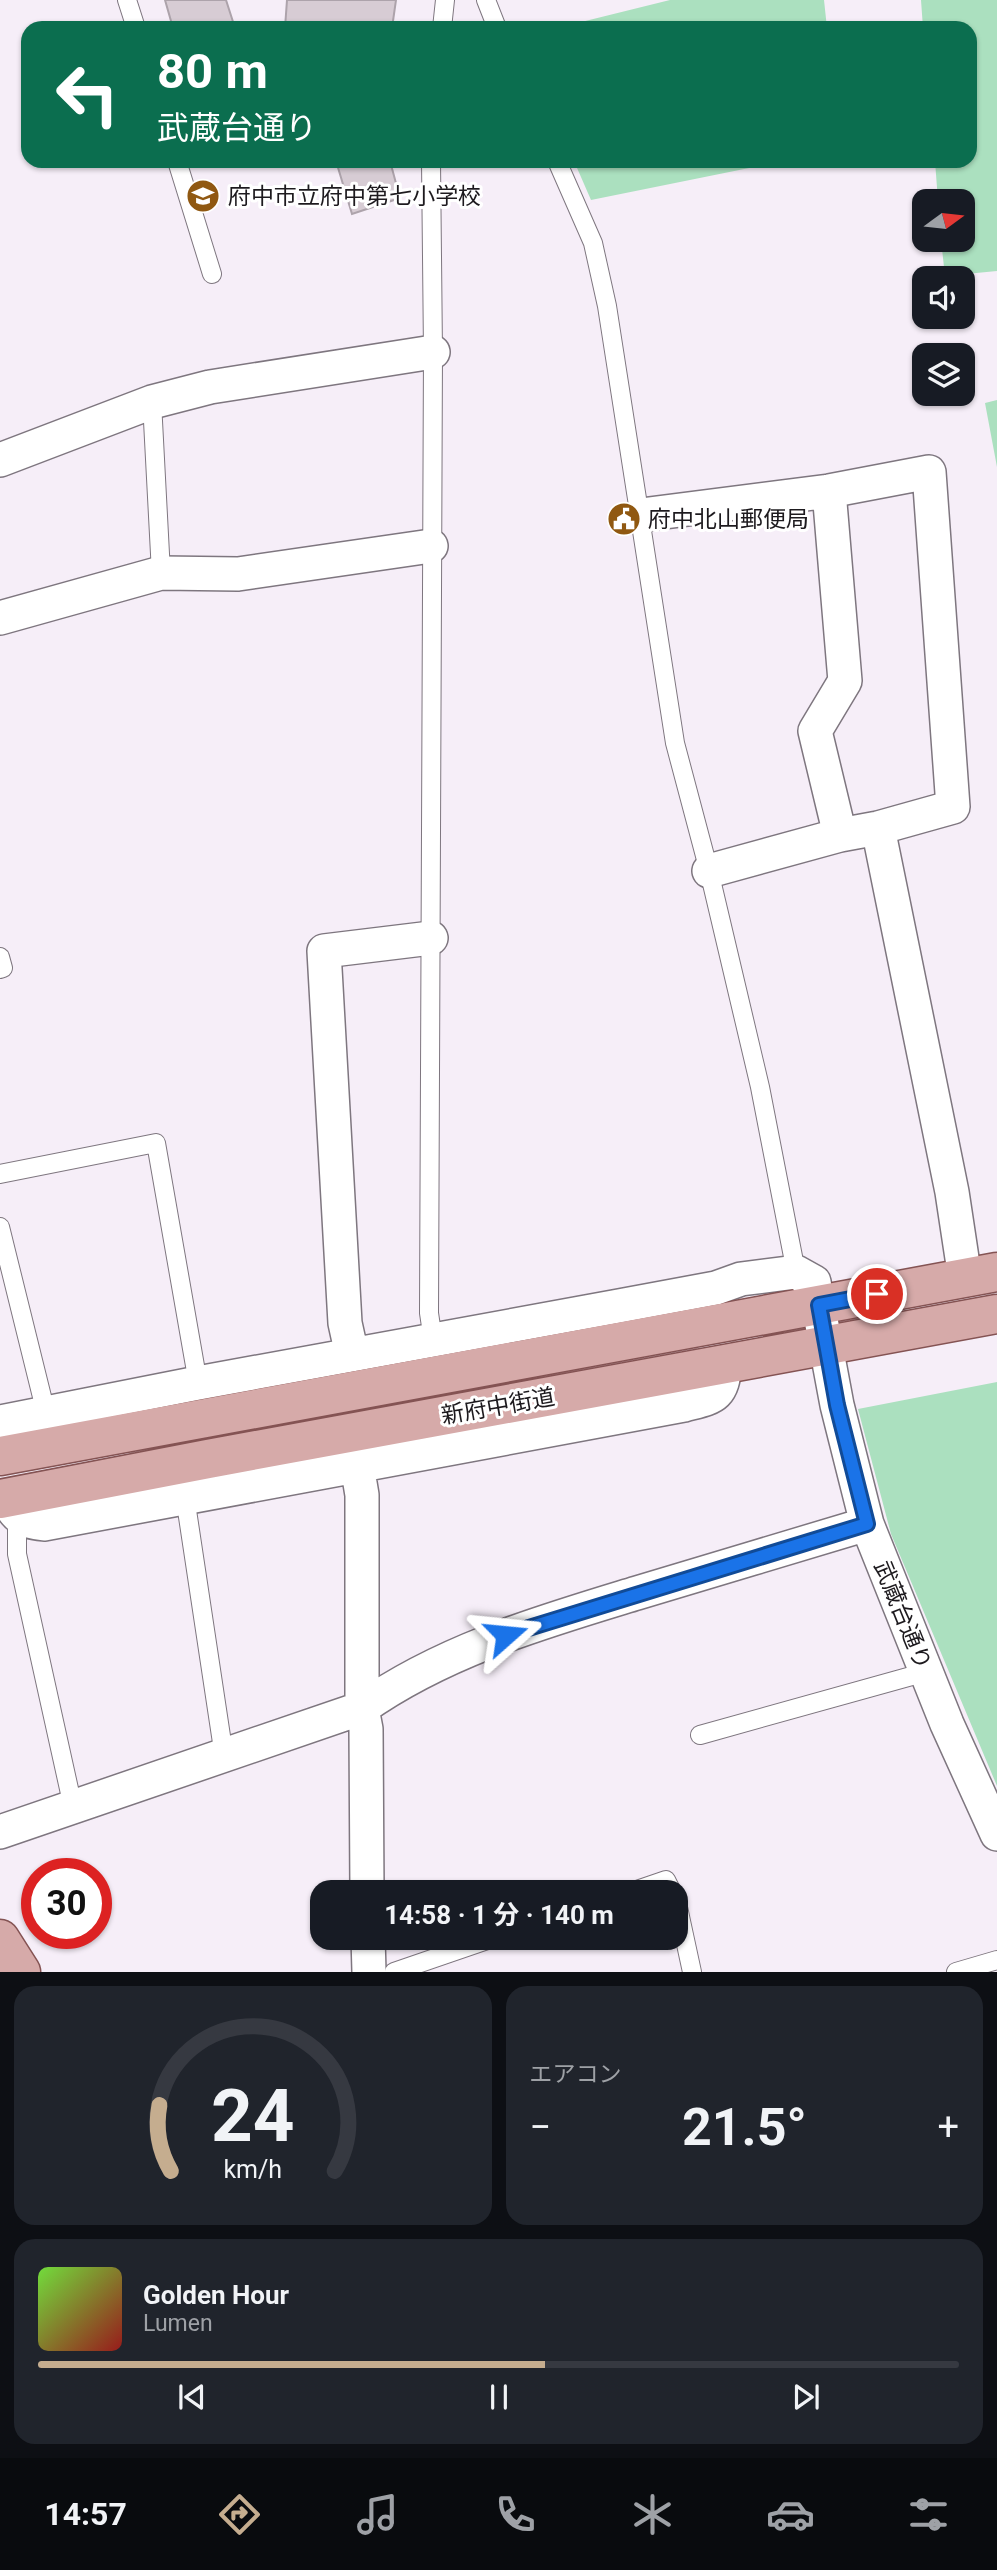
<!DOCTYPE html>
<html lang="ja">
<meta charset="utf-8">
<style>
body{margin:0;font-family:Roboto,"Noto Sans JP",sans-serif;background:#20242c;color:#f1f3f6;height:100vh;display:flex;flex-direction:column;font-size:26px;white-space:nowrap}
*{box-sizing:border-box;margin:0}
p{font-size:23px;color:#9ea1a6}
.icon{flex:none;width:38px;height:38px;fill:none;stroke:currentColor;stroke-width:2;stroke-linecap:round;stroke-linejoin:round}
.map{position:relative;height:1972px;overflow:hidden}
.sheet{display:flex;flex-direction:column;gap:14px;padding:14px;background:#0d0f14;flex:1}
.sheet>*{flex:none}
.top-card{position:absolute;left:21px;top:21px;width:956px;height:147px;border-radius:21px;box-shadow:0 2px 5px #0004;background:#0b6e4f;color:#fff;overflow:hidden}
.needle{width:46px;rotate:75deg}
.controls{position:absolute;left:912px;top:189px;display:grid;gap:14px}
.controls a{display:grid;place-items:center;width:63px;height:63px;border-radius:14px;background:#171b24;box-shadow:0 2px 5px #0004;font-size:35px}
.speed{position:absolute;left:21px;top:1858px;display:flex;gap:14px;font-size:35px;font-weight:700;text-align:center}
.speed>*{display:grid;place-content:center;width:91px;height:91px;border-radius:50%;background:#171b24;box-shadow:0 2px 5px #0004;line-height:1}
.speed .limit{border:10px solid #d22;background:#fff;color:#111}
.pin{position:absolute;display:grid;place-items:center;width:60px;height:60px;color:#fff;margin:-30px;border:4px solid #fff;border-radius:50%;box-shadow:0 2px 7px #0007}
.me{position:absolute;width:77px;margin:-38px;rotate:72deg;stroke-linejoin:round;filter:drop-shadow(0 0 5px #0008)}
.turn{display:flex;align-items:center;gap:24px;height:147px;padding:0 21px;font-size:32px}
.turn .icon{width:91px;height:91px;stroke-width:2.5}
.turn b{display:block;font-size:49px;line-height:60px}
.big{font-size:52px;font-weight:700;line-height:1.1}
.sheet .tile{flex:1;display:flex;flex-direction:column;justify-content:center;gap:10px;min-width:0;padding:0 24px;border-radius:21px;background:#20242c}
.sheet .dial{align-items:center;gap:0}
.dial svg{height:182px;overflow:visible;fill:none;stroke:#363941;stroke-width:7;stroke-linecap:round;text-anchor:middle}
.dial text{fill:#f1f3f6;stroke:none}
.song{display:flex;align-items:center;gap:21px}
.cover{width:84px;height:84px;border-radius:10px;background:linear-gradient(135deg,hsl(100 70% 55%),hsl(0 70% 35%))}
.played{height:7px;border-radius:4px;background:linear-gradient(90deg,#c5ad8f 55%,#363941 55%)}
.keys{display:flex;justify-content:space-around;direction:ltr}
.heat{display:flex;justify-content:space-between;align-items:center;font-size:38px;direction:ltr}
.sheet .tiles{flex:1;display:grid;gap:14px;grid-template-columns:1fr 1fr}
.tile:last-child{grid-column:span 2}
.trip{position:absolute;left:310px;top:1880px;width:378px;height:70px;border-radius:21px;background:#171b24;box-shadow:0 2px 5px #0004;font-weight:700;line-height:70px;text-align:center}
.dock{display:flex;height:112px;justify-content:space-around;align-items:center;background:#090b0e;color:#9ea1a6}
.dock .icon{width:49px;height:49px}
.dock .on{color:#c5ad8f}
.dock b{font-size:32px;color:#f1f3f6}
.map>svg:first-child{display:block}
.green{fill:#abe0bf}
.building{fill:#d7ccd4;stroke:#ada3ab;stroke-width:2}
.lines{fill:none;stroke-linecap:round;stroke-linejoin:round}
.lane-casing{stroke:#7e767f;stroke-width:20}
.street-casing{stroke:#7e767f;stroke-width:36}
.primary-casing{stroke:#845353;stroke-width:41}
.lane{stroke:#fff;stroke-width:18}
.street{stroke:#fff;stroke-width:33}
.primary{stroke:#d6aaa9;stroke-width:38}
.route-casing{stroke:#114b97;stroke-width:18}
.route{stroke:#1a73e8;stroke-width:12}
.labels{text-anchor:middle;stroke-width:6;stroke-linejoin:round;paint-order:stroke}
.poi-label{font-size:23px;fill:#1d1a1e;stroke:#fff;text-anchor:start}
.street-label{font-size:23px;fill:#1d1a1e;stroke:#fff}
</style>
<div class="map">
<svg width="997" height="1972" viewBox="0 0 997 1972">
<rect width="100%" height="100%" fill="#f6eef8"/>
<path class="green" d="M670,0H824L827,28H557Z
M921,0H997V271L945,276L941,240H962V201H938L935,161H970V28H923Z
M574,161H784L591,200Z
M997,400V467L985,403Z
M997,1382V1786L891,1534L858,1409Z"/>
<path class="building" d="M165,0H226L235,28H173Z
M287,0H396L392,28H285Z
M336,161H390L400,198L352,214Z"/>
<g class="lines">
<defs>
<path id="lane" d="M127,0L136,28
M486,0L497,28
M442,28L445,0
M177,161L212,274
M431,161L433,352L429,1313L433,1340
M557,161L593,243L607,306L675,743L709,871L760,1087L796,1272
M152,402L161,573
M0,957L3,968L0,969
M0,1174L156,1143L198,1383
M0,1227L46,1413
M185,1497L224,1756
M17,1517V1554L73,1807
M700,1735L926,1672
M631,1892L666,1880L672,1892
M676,1898L692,1972
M394,1972L496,1937
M956,1972L997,1960"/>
<path id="street" d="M0,460L152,402L210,387L433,352
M829,491L845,681L815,731L840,835
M641,515L829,491L929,472L953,807L878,828L840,835L709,871
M0,618L161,573L238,574L431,546
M878,828L952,1192L965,1278
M352,1355L345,1323L324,951L431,938
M0,1422L198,1383L619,1306L716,1288L741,1279L796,1272L814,1282L837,1405L867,1524L947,1724L997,1834
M357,1465L362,1495V1708L366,1729L367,1892
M6,1498C17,1518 20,1521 44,1524L684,1405C714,1397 722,1398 725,1365
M0,1832L362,1708C444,1650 542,1622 637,1593C714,1570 790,1547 867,1524
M368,1937L369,1972"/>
<path id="primary" d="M0,1456L997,1272
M0,1499L208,1459L997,1314
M0,1939L21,1972"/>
</defs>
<use href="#lane" class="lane-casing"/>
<use href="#street" class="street-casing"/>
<use href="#primary" class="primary-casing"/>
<use href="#lane" class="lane"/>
<use href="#street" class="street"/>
<use href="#primary" class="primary"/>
</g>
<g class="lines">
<defs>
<path id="route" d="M506,1635L867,1524L837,1405L819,1305L877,1294"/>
</defs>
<use href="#route" class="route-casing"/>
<use href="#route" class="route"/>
</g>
<defs>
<symbol id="school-disc" viewBox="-11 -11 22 22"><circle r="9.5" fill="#905811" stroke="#fff"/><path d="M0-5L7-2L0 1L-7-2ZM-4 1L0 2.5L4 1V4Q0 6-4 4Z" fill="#fff"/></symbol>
<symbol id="civic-disc" viewBox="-11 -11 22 22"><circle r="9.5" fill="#905811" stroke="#fff"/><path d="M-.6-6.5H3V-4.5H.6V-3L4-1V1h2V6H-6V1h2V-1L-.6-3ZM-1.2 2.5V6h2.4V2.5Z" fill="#fff"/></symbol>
</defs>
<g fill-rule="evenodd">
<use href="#school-disc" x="184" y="177" width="38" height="38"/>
<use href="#civic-disc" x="605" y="500" width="38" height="38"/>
</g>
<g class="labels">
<g class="poi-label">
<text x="228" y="204">府中市立府中第七小学校</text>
<text x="648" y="527">府中北山郵便局</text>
</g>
<g class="street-label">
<text transform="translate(498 1406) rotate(-10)" y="8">新府中街道</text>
<text transform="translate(903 1615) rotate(68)" y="8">武蔵台通り</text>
</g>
</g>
</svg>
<div class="controls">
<a><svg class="needle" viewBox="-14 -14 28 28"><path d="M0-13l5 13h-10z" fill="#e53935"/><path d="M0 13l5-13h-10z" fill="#9ea1a6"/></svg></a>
<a><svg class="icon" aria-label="sound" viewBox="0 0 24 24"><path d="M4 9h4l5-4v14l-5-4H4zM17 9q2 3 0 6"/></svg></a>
<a><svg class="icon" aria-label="layers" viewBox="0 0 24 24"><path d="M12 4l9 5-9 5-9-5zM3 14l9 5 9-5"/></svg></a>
</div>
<div class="speed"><div class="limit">30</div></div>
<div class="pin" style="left:877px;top:1294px;background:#d93025"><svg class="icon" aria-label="arrive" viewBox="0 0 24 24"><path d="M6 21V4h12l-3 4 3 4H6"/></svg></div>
<svg class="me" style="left:506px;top:1635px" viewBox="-20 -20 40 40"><path d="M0-17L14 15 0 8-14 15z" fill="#1a73e8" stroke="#fff" stroke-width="4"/></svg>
<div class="trip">14:58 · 1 分 · 140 m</div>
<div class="top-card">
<div class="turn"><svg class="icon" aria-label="left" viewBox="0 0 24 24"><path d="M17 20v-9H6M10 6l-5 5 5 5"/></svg><div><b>80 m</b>武蔵台通り</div></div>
</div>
</div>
<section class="sheet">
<div class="tiles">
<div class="tile dial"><svg viewBox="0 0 100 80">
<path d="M14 69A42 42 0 1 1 86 69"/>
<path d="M14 69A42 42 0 0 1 9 40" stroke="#c5ad8f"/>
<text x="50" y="56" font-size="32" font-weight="700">24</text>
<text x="50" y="72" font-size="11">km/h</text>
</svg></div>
<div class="tile"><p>エアコン</p>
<div class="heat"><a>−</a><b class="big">21.5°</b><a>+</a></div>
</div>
<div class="tile">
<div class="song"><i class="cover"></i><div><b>Golden Hour</b><p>Lumen</p></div></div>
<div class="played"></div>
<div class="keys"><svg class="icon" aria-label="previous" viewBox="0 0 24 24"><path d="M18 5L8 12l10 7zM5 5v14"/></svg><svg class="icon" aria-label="pause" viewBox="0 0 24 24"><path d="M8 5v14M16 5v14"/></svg><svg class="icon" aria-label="next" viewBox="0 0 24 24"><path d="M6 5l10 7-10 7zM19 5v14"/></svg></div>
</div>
</div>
</section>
<nav class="dock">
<b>14:57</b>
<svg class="icon on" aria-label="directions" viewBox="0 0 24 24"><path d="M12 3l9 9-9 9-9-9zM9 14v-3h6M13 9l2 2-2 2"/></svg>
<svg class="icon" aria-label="music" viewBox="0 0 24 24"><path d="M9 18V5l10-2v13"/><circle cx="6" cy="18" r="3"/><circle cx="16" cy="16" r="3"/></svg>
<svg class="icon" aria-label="phone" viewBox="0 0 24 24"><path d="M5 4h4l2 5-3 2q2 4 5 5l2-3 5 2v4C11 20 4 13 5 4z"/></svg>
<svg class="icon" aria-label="climate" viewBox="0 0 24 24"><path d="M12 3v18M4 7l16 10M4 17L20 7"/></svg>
<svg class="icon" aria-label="car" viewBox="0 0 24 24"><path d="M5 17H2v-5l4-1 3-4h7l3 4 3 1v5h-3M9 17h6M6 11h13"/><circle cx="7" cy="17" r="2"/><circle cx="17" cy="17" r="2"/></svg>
<svg class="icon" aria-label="filters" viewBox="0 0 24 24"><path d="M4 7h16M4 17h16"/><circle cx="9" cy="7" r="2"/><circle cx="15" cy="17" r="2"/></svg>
</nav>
